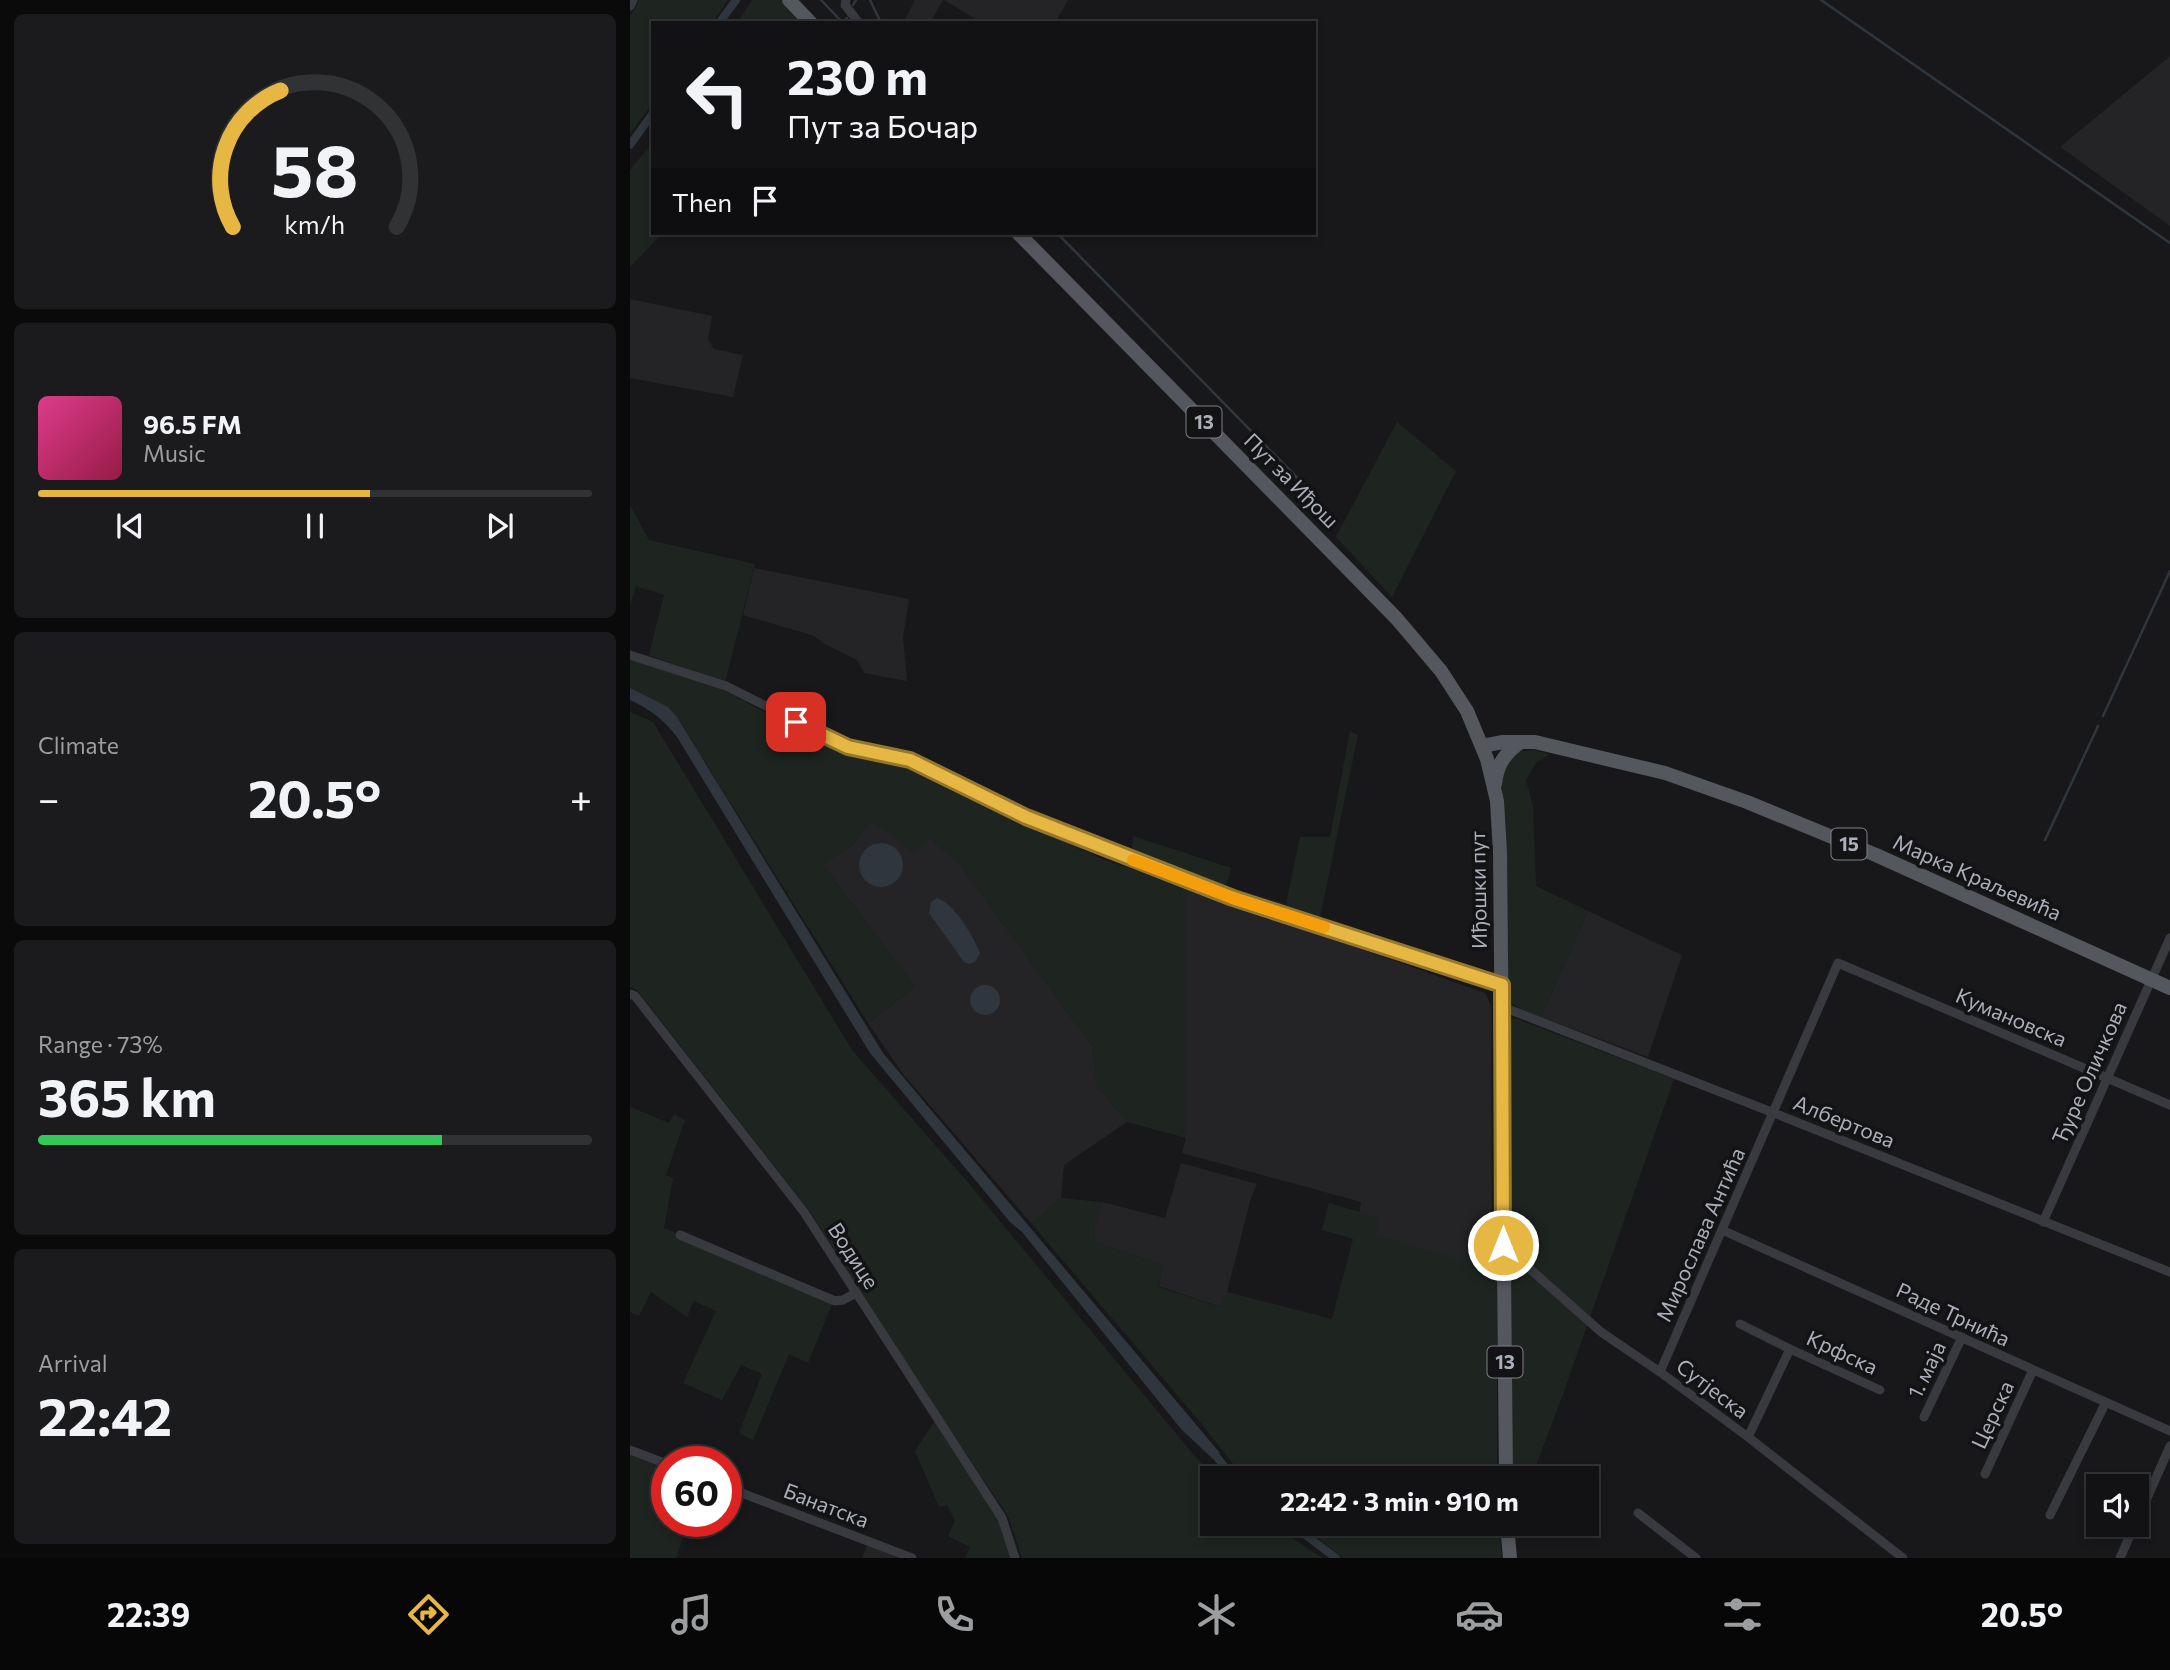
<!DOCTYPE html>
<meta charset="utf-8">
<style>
body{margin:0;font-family:Commissioner,sans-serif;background:#1b1b1d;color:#f1f3f6;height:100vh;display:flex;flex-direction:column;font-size:26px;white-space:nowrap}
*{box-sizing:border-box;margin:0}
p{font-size:23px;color:#9c9ea0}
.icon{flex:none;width:38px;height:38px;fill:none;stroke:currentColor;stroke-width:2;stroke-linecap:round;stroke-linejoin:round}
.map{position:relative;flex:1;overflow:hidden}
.panel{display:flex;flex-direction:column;gap:14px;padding:14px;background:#0a0a0b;width:630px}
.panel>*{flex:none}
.top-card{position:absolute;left:21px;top:21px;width:665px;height:214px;border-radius:0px;box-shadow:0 4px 10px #0003,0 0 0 2px #313234;background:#121214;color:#f1f3f6;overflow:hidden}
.controls{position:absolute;left:1456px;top:1474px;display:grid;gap:14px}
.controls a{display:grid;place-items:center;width:63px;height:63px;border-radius:0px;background:#121214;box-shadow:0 4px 10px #0003,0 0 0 2px #313234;font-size:35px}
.speed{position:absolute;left:21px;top:1446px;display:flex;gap:14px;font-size:35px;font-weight:700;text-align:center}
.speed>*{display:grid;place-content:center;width:91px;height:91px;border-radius:50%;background:#121214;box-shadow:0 4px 10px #0003,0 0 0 2px #313234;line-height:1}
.speed .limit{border:10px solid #d22;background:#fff;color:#111}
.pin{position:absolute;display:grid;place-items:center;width:60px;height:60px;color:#fff;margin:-30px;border-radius:14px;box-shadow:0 4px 10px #0006}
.me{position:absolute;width:77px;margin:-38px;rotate:0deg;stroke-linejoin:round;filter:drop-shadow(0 0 5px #0008)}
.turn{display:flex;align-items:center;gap:24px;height:147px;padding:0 21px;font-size:32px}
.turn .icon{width:91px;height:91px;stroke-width:2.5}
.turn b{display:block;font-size:49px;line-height:60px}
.then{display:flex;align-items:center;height:66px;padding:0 21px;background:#0003;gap:14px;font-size:26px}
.big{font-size:52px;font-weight:700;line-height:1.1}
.panel .tile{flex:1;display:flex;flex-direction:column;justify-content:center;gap:10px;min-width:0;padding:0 24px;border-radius:10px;background:#1b1b1d}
.panel .dial{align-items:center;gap:0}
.dial svg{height:182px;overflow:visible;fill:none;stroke:#313234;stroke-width:7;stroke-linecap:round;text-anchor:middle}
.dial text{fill:#f1f3f6;stroke:none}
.song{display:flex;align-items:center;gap:21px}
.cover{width:84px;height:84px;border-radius:10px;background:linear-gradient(135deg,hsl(330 70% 55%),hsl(340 70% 35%))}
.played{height:7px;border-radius:4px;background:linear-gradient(90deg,#e7b743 60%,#313234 60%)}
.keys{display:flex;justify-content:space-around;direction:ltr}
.heat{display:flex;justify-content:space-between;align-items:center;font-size:38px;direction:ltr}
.charge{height:10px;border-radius:5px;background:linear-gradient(90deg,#34c759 73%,#313234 0)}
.trip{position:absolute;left:570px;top:1466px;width:399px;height:70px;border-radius:0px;background:#121214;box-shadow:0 4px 10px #0003,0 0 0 2px #313234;font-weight:700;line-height:70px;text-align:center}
.tabs{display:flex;height:112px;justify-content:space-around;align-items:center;background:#070708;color:#9c9ea0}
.tabs .icon{width:49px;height:49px}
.tabs .selected{color:#e7b743}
.tabs b{font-size:32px;color:#f1f3f6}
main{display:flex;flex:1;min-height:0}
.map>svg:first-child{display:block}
.built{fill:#242427}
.green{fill:#1e2520}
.water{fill:#2f363d}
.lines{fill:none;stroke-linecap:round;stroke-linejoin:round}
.stream{stroke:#2f363d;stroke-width:2.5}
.canal{stroke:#2f363d;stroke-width:8}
.minor{stroke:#393a3f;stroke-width:9}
.primary{stroke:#55575e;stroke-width:14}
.route-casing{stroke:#96772c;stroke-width:18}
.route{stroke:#e7b743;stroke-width:12}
.slow{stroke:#f59e0b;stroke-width:12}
.labels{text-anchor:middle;stroke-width:7;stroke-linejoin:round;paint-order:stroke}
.shield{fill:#131315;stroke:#7d8088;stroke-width:2}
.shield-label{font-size:19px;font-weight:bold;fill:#abafb9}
.street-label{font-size:21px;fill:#abafb9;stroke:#131315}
</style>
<main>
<section class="panel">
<div class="tile dial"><svg viewBox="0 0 100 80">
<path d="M14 69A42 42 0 1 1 86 69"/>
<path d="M14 69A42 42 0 0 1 35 9" stroke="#e7b743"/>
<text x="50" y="56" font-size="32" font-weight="700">58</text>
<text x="50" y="72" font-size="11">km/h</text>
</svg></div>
<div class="tile">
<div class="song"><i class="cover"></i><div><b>96.5 FM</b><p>Music</p></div></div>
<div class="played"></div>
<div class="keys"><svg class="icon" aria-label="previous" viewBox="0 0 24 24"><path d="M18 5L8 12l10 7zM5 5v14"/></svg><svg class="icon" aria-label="pause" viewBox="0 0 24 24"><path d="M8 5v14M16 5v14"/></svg><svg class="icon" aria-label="next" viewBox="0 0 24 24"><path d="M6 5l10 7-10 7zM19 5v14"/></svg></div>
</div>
<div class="tile"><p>Climate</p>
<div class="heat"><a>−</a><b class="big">20.5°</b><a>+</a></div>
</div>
<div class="tile"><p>Range · 73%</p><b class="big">365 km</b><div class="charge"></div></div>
<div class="tile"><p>Arrival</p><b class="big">22:42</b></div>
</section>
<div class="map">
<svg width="1540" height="1558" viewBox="0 0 1540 1558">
<rect width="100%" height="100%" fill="#18181a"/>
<path class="built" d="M285,0H313L300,23H273Z
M314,0H438L425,23H352Z
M1540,56V226L1430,147Z
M0,299L82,316L78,339L84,349L113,355L103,397L0,378Z
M124,568L279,599L273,637L277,681L234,673L227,660L193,643L184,636L113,615Z
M241,820L284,852L301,838L332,867L463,1047L467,1086L497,1122L434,1165L431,1198L402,1224L273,1074L238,1023L285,987L192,864L222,845Z
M556,887L855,993L861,1006L862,1231L865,1268H857L726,1233L731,1202L552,1153L556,1138Z
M958,911L1052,955L1018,1057L911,1017Z
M551,1163L627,1184L621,1198L597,1292L590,1307L529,1286L533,1265L464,1242L465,1223L472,1202L535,1218Z
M237,1545L268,1558H232Z"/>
<path class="green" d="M9,0H98L82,23H23V103L0,133V17Z
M122,0H150L172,23H107Z
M23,142V233H33L0,267V170Z
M767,422L826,471L762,597L706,537Z
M0,505L19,540L125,564L95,682L19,655L34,595L6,586L0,606Z
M0,659L86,686L210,753L272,764L316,788L472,859L556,887V1138L497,1122L467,1086L463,1047L332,867L301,838L284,853L241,820L222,845L192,864L285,987L238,1023L49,720L38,707L0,690Z
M0,712L23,722L222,1050L335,1179L563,1454L587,1479H583V1524H641L692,1558H392L378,1516L298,1397L181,1213L7,990L0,987Z
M720,731L728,735L689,922L502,855L503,836L601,868L596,886L656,904L670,837H700Z
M903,750L919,754L907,762L896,780L903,806L906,886L958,911L911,1017L900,1014L878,1001L871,775L877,756L888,752Z
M887,1019L1044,1079L932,1397L901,1479H880L876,1026L879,1020Z
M0,1107L39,1123L44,1114L55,1120L36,1175L43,1178L34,1228L200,1296H209L202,1304L178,1363L159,1354L123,1440L109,1433L132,1374L111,1365L92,1400L53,1383L86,1311L64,1301L57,1317L21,1292L9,1316L0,1312Z
M431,1198L472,1202L465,1223L464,1242L533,1265L529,1287L589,1307L597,1292L702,1319L723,1239L692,1230L699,1203L749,1218L746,1235L857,1268L867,1277V1479H615L570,1422L402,1224Z
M306,1419L369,1519L381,1558H335L340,1547L318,1536L325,1521L317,1505L309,1507L285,1451Z
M0,1455L37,1469V1521H59L46,1558H0Z
M670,1524H869L872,1558H713Z"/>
<path class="water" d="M0,688L38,707L47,717L253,1053L590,1453L583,1459L551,1429L392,1232L380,1222L240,1053L47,737C34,720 20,709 0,700Z
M229 865a22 22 0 1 1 44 0a22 22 0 1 1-44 0Z
M307,898C324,903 344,937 350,953L345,962L339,964L334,962L299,913L301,902Z
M340 1000a15 15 0 1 1 30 0a15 15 0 1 1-30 0Z"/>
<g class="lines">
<path class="stream" d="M191,0L212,22L217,18
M240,0L251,23
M1191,0L1540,243
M223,5L226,0
M427,233L684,495
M1473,716L1540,571
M1415,840L1468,726"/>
<path class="canal" d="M89,23L106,0
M0,145L23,113
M580,1449L605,1479
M661,1524L706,1558"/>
<path class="minor" d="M216,0L215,5L229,23
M0,6L3,0
M0,655L96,686L218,747L280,760L396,817L603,898L872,985
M0,994L5,996L174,1212L372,1518L385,1558
M873,1007L1144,1113L1540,1272
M1413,1222L1540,938
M1092,1230L1540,1431
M50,1235L205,1301L213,1300L226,1293
M873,1245L971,1332L1030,1372L1118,1437L1273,1558
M1110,1324L1160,1349
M1030,1372L1208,963L1540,1105
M1294,1417L1332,1337
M1118,1437L1160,1349L1250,1390
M0,1450L37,1464
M1355,1474L1403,1370
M96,1487L282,1558
M1008,1513L1066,1558
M1420,1515L1476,1402
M1507,1521L1540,1446
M1490,1558L1505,1524"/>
<path class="primary" d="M159,0L181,23
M388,233L725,576L767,619L811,671L837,711L857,759L867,801L870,853L876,1479
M852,746L873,742H905L1035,773L1117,802L1246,855L1540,988
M865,784C867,764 875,753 891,742
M877,1524L880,1558"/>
</g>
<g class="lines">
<defs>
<path id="route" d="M166,722L218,747L280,760L396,817L603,898L872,985L873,1245"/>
</defs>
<use href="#route" class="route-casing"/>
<use href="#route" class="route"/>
<path class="slow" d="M503,860L603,898L694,927"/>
</g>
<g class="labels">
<g class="shield">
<rect x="556.5" y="406.5" width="35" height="31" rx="5"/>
<rect x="1201.5" y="828.5" width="35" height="31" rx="5"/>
<rect x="857.5" y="1346.5" width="35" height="31" rx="5"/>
</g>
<g class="shield-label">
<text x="574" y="429">13</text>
<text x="1219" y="851">15</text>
<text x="875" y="1369">13</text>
</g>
<g class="street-label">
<text transform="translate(661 481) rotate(45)" y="7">Пут за Иђош</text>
<text transform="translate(1347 878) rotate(24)" y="7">Марка Краљевића</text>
<text transform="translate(849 890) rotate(-91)" y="7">Иђошки пут</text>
<text transform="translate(1381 1018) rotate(23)" y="7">Кумановска</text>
<text transform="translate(1460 1073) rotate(-66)" y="7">Ђуре Оличкова</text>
<text transform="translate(1214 1122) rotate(22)" y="7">Албертова</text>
<text transform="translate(1071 1235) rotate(-66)" y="7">Мирослава Антића</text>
<text transform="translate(223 1256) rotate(57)" y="7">Водице</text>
<text transform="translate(1323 1315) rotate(25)" y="7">Раде Трнића</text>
<text transform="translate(1212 1353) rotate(25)" y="7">Крфска</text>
<text transform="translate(1297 1370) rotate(-64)" y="7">1. маја</text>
<text transform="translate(1082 1389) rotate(37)" y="7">Сутјеска</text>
<text transform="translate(1363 1415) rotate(-65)" y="7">Церска</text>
<text transform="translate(196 1506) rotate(21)" y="7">Банатска</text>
</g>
</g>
</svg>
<div class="controls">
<a><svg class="icon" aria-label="sound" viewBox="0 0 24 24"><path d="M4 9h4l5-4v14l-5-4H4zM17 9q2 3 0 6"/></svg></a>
</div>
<div class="speed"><div class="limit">60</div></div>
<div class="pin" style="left:166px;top:722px;background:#d93025"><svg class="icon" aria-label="arrive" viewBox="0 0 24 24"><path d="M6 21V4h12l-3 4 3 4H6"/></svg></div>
<svg class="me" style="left:873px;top:1245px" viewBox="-20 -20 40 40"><circle r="17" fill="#e7b743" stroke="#fff" stroke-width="3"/><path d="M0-11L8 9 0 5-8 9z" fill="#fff"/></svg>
<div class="trip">22:42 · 3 min · 910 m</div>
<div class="top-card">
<div class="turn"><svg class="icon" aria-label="left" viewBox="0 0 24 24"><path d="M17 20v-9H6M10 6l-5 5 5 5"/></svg><div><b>230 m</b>Пут за Бочар</div></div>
<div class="then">Then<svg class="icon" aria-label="arrive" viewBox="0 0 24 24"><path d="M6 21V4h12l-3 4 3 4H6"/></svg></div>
</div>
</div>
</main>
<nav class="tabs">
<b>22:39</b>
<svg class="icon selected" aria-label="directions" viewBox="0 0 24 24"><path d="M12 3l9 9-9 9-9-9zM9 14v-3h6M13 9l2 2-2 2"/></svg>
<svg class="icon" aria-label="music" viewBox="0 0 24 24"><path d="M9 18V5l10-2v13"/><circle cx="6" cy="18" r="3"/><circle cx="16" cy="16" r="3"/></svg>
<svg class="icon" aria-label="phone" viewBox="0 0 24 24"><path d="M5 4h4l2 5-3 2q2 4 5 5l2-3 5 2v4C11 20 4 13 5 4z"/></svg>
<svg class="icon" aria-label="climate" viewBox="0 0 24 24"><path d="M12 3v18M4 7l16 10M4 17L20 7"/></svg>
<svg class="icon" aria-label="car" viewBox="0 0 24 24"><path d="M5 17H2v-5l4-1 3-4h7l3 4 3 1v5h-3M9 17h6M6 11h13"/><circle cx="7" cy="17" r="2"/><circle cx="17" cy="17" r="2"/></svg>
<svg class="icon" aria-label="filters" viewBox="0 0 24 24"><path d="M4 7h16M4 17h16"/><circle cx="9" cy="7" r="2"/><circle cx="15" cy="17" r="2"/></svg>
<b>20.5°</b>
</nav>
